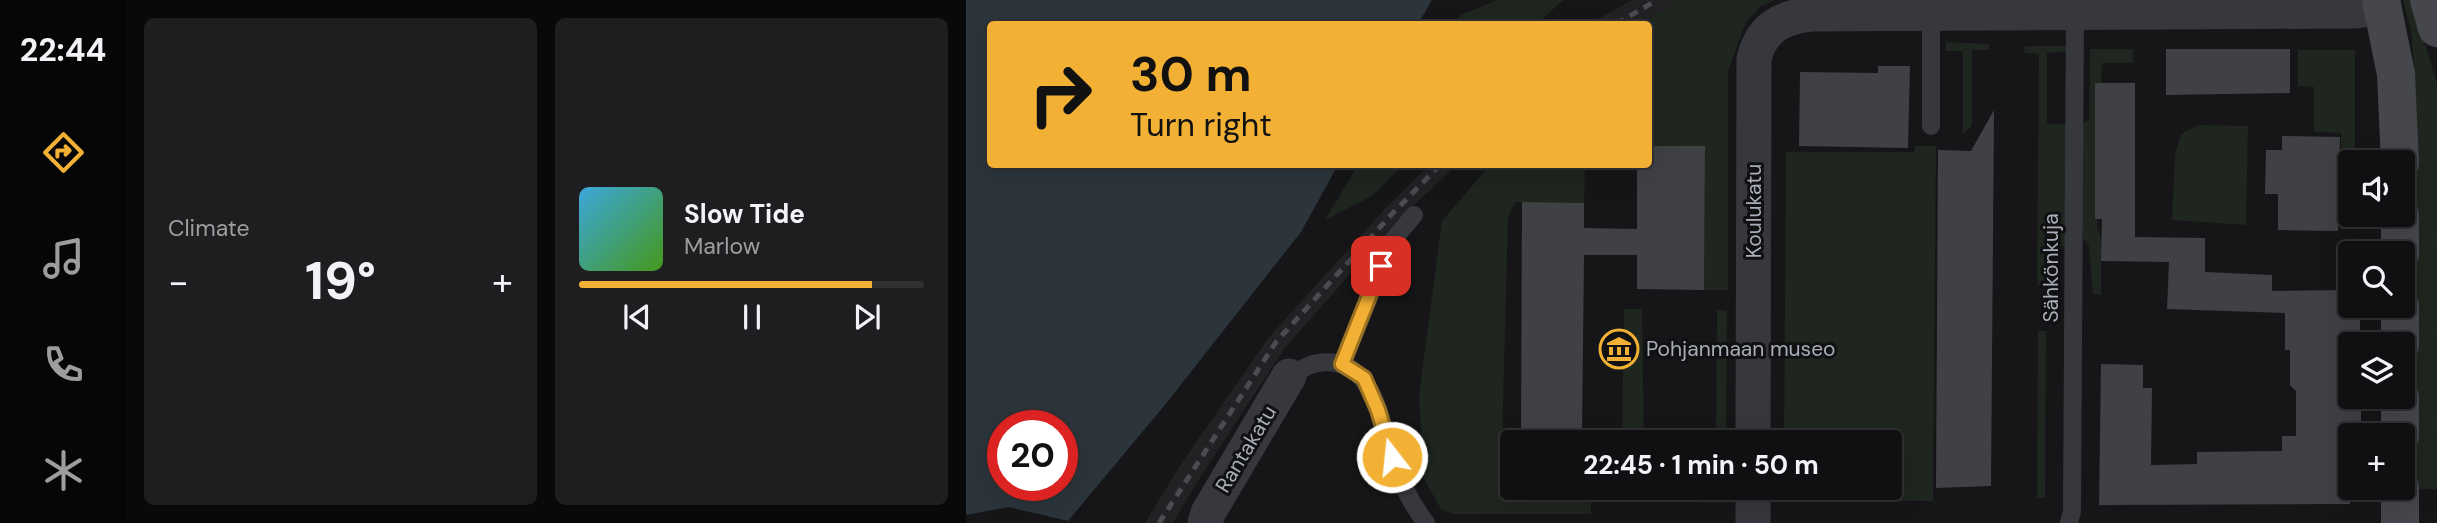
<!DOCTYPE html>
<meta charset="utf-8">
<style>
body{margin:0;font-family:"DM Sans",sans-serif;background:#1e1e20;color:#f1f3f6;height:100vh;display:flex;flex-direction:column;font-size:26px;white-space:nowrap}
*{box-sizing:border-box;margin:0}
p{font-size:23px;color:#9c9d9f}
.icon{flex:none;width:38px;height:38px;fill:none;stroke:currentColor;stroke-width:2;stroke-linecap:round;stroke-linejoin:round}
.map{position:relative;flex:1;overflow:hidden}
.sheet{display:flex;flex-direction:column;gap:18px;padding:18px;background:#09090a;width:840px}
.sheet>*{flex:none}
.guide{position:absolute;left:21px;top:21px;width:665px;height:147px;border-radius:7px;box-shadow:0 7px 28px #0002,0 0 0 2px #303032;background:#f2b134;color:#111;overflow:hidden}
.tools{position:absolute;left:1372px;top:150px;display:grid;gap:14px}
.tools a{display:grid;place-items:center;width:77px;height:77px;border-radius:7px;background:#101012;box-shadow:0 7px 28px #0002,0 0 0 2px #303032;font-size:35px}
.speed{position:absolute;left:21px;top:410px;display:flex;gap:14px;font-size:35px;font-weight:700;text-align:center}
.speed>*{display:grid;place-content:center;width:91px;height:91px;border-radius:50%;background:#101012;box-shadow:0 7px 28px #0002,0 0 0 2px #303032;line-height:1}
.speed .limit{border:10px solid #d22;background:#fff;color:#111}
.pin{position:absolute;display:grid;place-items:center;width:60px;height:60px;color:#fff;margin:-30px;border-radius:14px;box-shadow:0 4px 10px #0006}
.me{position:absolute;width:77px;margin:-38px;rotate:344deg;stroke-linejoin:round;filter:drop-shadow(0 0 5px #0008)}
.turn{display:flex;align-items:center;gap:24px;height:147px;padding:0 28px;font-size:32px}
.turn .icon{width:91px;height:91px;stroke-width:2.5}
.turn b{display:block;font-size:49px;line-height:60px}
.big{font-size:52px;font-weight:700;line-height:1.1}
.sheet .card{flex:1;display:flex;flex-direction:column;justify-content:center;gap:10px;min-width:0;padding:0 24px;border-radius:10px;background:#1e1e20}
.song{display:flex;align-items:center;gap:21px}
.cover{width:84px;height:84px;border-radius:10px;background:linear-gradient(135deg,hsl(200 70% 55%),hsl(100 70% 35%))}
.played{height:7px;border-radius:4px;background:linear-gradient(90deg,#f2b134 85%,#303032 85%)}
.keys{display:flex;justify-content:space-around;direction:ltr}
.heat{display:flex;justify-content:space-between;align-items:center;font-size:38px;direction:ltr}
.sheet .tiles{flex:1;display:grid;gap:18px;grid-template-columns:repeat(2,1fr)}
.trip{position:absolute;left:534px;top:430px;width:402px;height:70px;border-radius:7px;background:#101012;box-shadow:0 7px 28px #0002,0 0 0 2px #303032;font-weight:700;line-height:70px;text-align:center}
main{display:flex;flex:1;min-height:0}
.menu{display:flex;flex-direction:column;width:126px;justify-content:space-around;align-items:center;background:#060607;color:#9c9d9f}
.menu .icon{width:49px;height:49px}
.menu .on{color:#f2b134}
.menu b{font-size:32px;color:#f1f3f6}
.map>svg:first-child{display:block}
.built{fill:#222225}
.green{fill:#1e261f}
.water{fill:#2c353c;fill-rule:evenodd}
.building{fill:#404145}
.lines{fill:none;stroke-linecap:round;stroke-linejoin:round}
.lane{stroke:#37383d;stroke-width:18}
.street{stroke:#37383d;stroke-width:35}
.secondary{stroke:#45474d;stroke-width:38}
.rail{stroke:#4a4c52;stroke-width:5;stroke-dasharray:9 7;stroke-linecap:butt}
.route-casing{stroke:#9d7322;stroke-width:18}
.route{stroke:#f2b134;stroke-width:12}
.labels{text-anchor:middle;stroke-width:6;stroke-linejoin:round;paint-order:stroke}
.street-label{font-size:21px;fill:#a8adb8;stroke:#111113}
.poi-label{font-size:21px;fill:#a8adb8;stroke:#111113;text-anchor:start}
</style>
<main>
<nav class="menu">
<b>22:44</b>
<svg class="icon on" aria-label="directions" viewBox="0 0 24 24"><path d="M12 3l9 9-9 9-9-9zM9 14v-3h6M13 9l2 2-2 2"/></svg>
<svg class="icon" aria-label="music" viewBox="0 0 24 24"><path d="M9 18V5l10-2v13"/><circle cx="6" cy="18" r="3"/><circle cx="16" cy="16" r="3"/></svg>
<svg class="icon" aria-label="phone" viewBox="0 0 24 24"><path d="M5 4h4l2 5-3 2q2 4 5 5l2-3 5 2v4C11 20 4 13 5 4z"/></svg>
<svg class="icon" aria-label="climate" viewBox="0 0 24 24"><path d="M12 3v18M4 7l16 10M4 17L20 7"/></svg>
</nav>
<section class="sheet">
<div class="tiles">
<div class="card"><p>Climate</p>
<div class="heat"><a>−</a><b class="big">19°</b><a>+</a></div>
</div>
<div class="card">
<div class="song"><i class="cover"></i><div><b>Slow Tide</b><p>Marlow</p></div></div>
<div class="played"></div>
<div class="keys"><svg class="icon" aria-label="previous" viewBox="0 0 24 24"><path d="M18 5L8 12l10 7zM5 5v14"/></svg><svg class="icon" aria-label="pause" viewBox="0 0 24 24"><path d="M8 5v14M16 5v14"/></svg><svg class="icon" aria-label="next" viewBox="0 0 24 24"><path d="M6 5l10 7-10 7zM19 5v14"/></svg></div>
</div>
</div>
</section>
<div class="map">
<svg width="1471" height="523" viewBox="0 0 1471 523">
<rect width="100%" height="100%" fill="#161618"/>
<path class="built" d="M666,0H713L675,24H623Z
M463,165H491L431,221L319,348L233,479L207,523H179L213,467L303,337L419,209Z"/>
<path class="green" d="M531,0H597L571,24H487L495,15Z
M713,0H809L795,6L780,22L762,71V290H738L739,146H683L682,24H675Z
M1437,0H1446L1471,84V489H1449V76L1445,30Z
M980,42L1023,44V50H1006V125L997,134V51H980Z
M1059,46H1101V52L1081,53V124H1100L1099,246H1081L1080,285H1071L1073,54L1058,53Z
M1124,49H1167V63H1136L1135,91L1131,97V228L1135,237V295L1127,294L1123,246L1117,239L1116,123L1123,120Z
M1332,50H1389V163H1384V215H1389V229H1375V133L1348,132V87L1332,86Z
M1232,125L1282,126L1280,225L1206,220L1209,155L1215,134Z
M949,146H970L967,501L818,500V488H924V443H818L820,152H948Z
M392,165H437L406,196L359,220Z
M524,165H619L618,203L549,202L542,218L536,443H546V488H625V514H487L475,509L458,479L453,395L476,221Z
M658,309H676L678,443H656Z
M751,310H761L760,443H750Z
M1072,331H1080L1079,498H1071Z
M656,488H760V503L656,500Z"/>
<path class="water" d="M0,0H466L452,24H24V164L372,165L335,232L198,406L102,521L43,507L0,515ZM37,425H96V485H37Z"/>
<path class="building" d="M1200,49H1324V93L1200,95Z
M912,66H944L942,148L833,146L834,72L912,73Z
M1129,83H1169V237L1239,238V272L1306,275V291L1384,290V306H1394V345H1384V397H1395V436H1384V504L1133,505L1135,364L1177,365V388H1186L1185,465L1231,464V452L1316,451V436H1330V391L1324,385V350H1319V313L1201,309L1203,262L1135,261L1136,219H1129Z
M1028,110L1025,486L970,488L972,150L1005,151Z
M1316,136L1374,137L1372,231L1312,230V194H1299L1300,150H1316Z
M682,146H739L738,290L671,289V255H618L616,434L555,433L556,202L618,203V228L671,229V164H682Z"/>
<g class="lines">
<path class="lane" d="M965,126V13
M376,364L426,241L448,215
M323,376C331,372 342,364 352,363C406,354 414,418 426,457C434,482 444,502 460,523
M1103,523L1106,511L1109,12"/>
<path class="street" d="M787,443L788,59C795,28 816,17 845,14L1390,11L1417,7
M787,488V523
M239,523L242,513L323,376"/>
<path class="secondary" d="M1415,0L1430,74L1434,163
M1463,0L1471,28
M1434,254V215
M1434,345V306
M1434,436V397
M1434,523V488"/>
<path class="rail" d="M650,24L691,0
M193,523L310,342L425,215L475,164"/>
</g>
<g class="lines">
<defs>
<path id="route" d="M415,266L376,364L398,378L412,410L426,457"/>
</defs>
<use href="#route" class="route-casing"/>
<use href="#route" class="route"/>
</g>
<defs>
<symbol id="museum-ring" viewBox="-11 -11 22 22"><circle r="9.5" fill="#111113" stroke="#f2b134" stroke-width="1.5"/><path d="M0-6L6-3V-2H-6V-3ZM-5-1h2V3h-2ZM-1-1h2V3h-2ZM3-1h2V3H3ZM-6 4H6V6H-6Z" fill="#f2b134"/></symbol>
</defs>
<g fill-rule="evenodd">
<use href="#museum-ring" x="631" y="327" width="44" height="44"/>
</g>
<g class="labels">
<g class="street-label">
<text transform="translate(788 211) rotate(-90)" y="7">Koulukatu</text>
<text transform="translate(1085 268) rotate(-90)" y="7">Sähkönkuja</text>
<text transform="translate(280 449) rotate(-59)" y="7">Rantakatu</text>
</g>
<g class="poi-label">
<text x="680" y="356">Pohjanmaan museo</text>
</g>
</g>
</svg>
<div class="tools">
<a><svg class="icon" aria-label="sound" viewBox="0 0 24 24"><path d="M4 9h4l5-4v14l-5-4H4zM17 9q2 3 0 6"/></svg></a>
<a><svg class="icon" aria-label="search" viewBox="0 0 24 24"><circle cx="10" cy="10" r="6"/><path d="M15 15l6 6"/></svg></a>
<a><svg class="icon" aria-label="layers" viewBox="0 0 24 24"><path d="M12 4l9 5-9 5-9-5zM3 14l9 5 9-5"/></svg></a>
<a>+</a>
</div>
<div class="speed"><div class="limit">20</div></div>
<div class="pin" style="left:415px;top:266px;background:#d93025"><svg class="icon" aria-label="arrive" viewBox="0 0 24 24"><path d="M6 21V4h12l-3 4 3 4H6"/></svg></div>
<svg class="me" style="left:426px;top:457px" viewBox="-20 -20 40 40"><circle r="17" fill="#f2b134" stroke="#fff" stroke-width="3"/><path d="M0-11L8 9 0 5-8 9z" fill="#fff"/></svg>
<div class="trip">22:45 · 1 min · 50 m</div>
<div class="guide">
<div class="turn"><svg class="icon" aria-label="right" viewBox="0 0 24 24"><path d="M7 20v-9h11M14 6l5 5-5 5"/></svg><div><b>30 m</b>Turn right</div></div>
</div>
</div>
</main>
